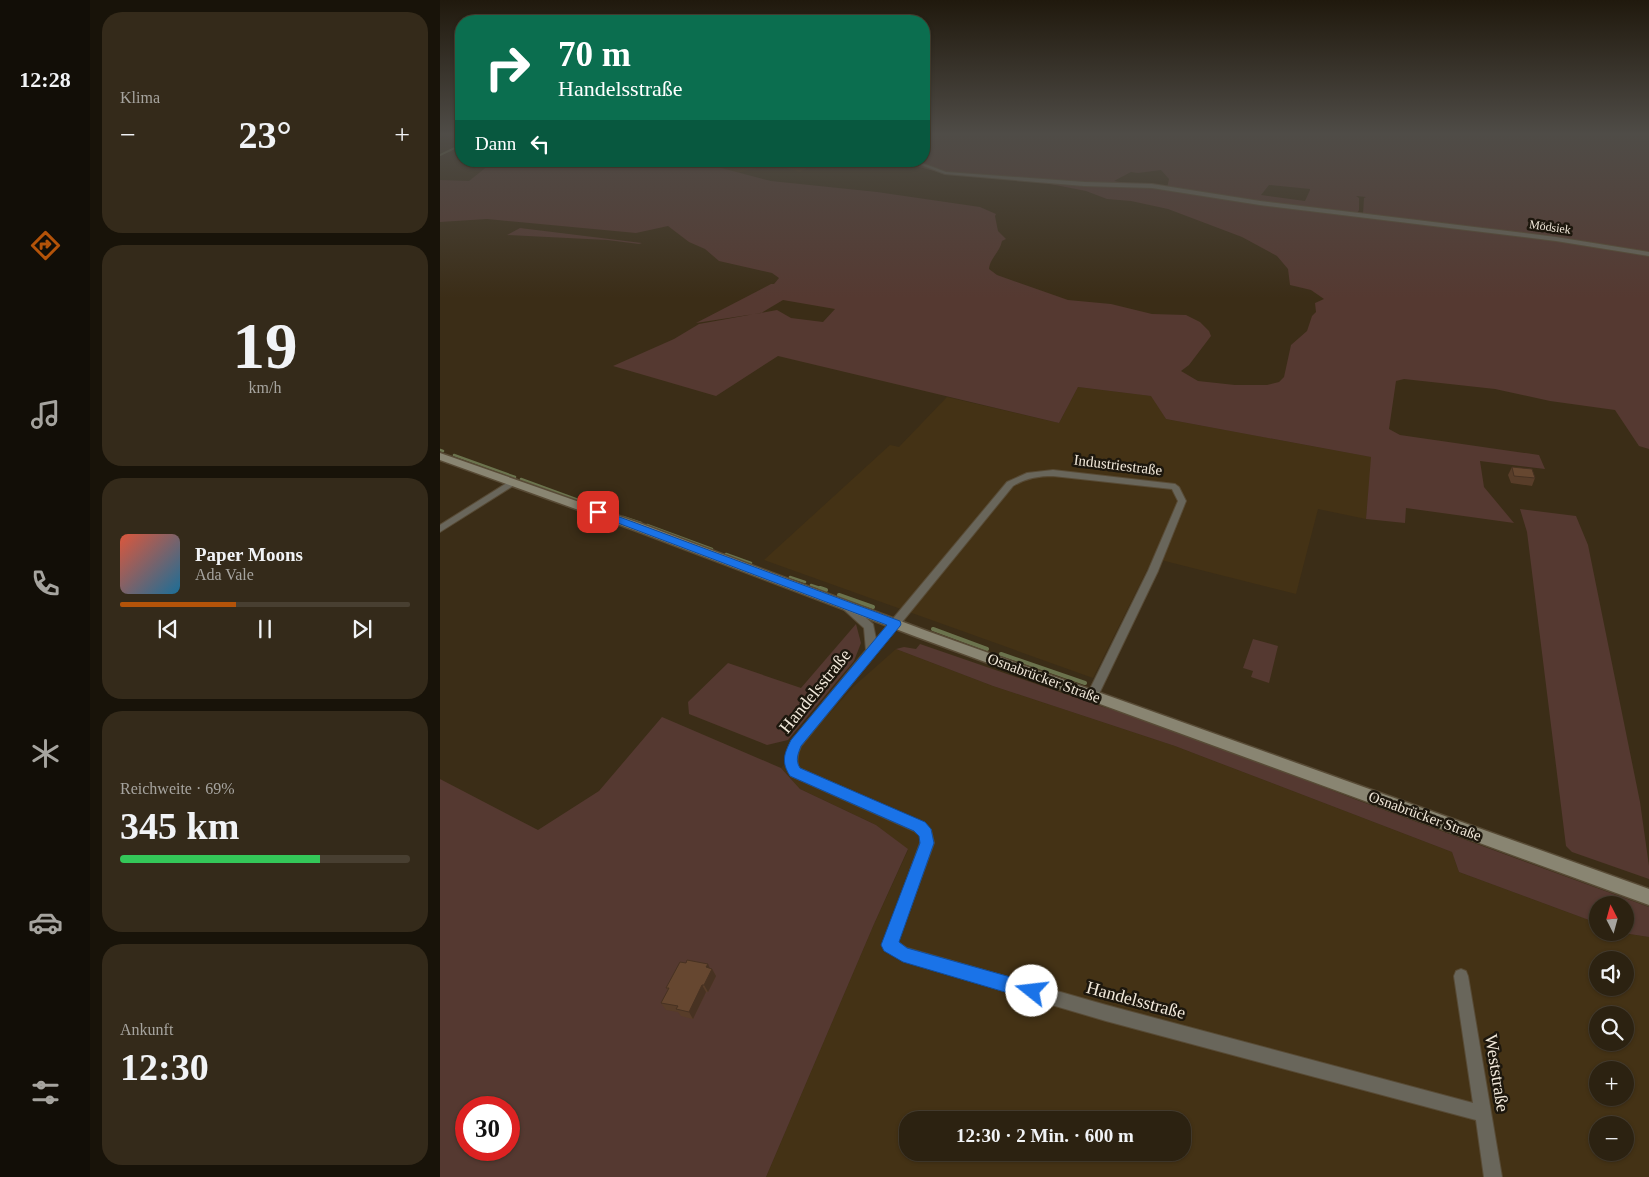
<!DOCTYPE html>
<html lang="de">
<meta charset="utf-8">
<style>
body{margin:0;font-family:Georgia,serif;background:#342a1a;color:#f1f3f6;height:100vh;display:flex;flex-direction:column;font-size:19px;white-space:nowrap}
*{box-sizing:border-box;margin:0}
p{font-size:16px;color:#a6a49f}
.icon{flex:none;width:28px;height:28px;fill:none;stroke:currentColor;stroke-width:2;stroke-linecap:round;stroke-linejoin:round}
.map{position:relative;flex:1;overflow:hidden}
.drawer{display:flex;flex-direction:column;gap:12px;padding:12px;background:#181309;width:350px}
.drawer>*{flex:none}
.top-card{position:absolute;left:15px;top:15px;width:475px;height:152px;border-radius:20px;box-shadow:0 1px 4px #0004,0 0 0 1px #483f31;background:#0b6e4f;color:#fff;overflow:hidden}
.needle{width:32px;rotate:354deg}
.tools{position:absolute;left:1149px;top:896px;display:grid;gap:10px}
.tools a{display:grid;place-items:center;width:45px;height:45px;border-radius:50%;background:#2c2211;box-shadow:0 1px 4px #0004,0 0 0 1px #483f31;font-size:25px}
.speed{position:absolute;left:15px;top:1096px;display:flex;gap:10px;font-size:25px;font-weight:700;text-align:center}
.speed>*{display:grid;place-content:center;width:65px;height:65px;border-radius:50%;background:#2c2211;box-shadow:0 1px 4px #0004,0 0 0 1px #483f31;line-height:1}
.speed .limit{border:8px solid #d22;background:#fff;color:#111}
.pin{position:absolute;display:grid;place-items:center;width:42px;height:42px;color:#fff;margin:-21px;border-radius:10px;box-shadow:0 2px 8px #0006}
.me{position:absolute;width:55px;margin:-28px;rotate:286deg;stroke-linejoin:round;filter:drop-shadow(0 0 4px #0008)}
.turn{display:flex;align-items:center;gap:18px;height:105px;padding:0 20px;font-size:22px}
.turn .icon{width:65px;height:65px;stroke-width:2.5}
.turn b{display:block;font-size:35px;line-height:42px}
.then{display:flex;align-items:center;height:48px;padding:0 20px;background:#0003;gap:10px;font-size:19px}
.big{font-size:38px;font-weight:600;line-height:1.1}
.drawer .widget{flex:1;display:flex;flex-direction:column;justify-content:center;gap:8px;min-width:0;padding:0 18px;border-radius:20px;background:#342a1a}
.drawer .dial{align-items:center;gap:0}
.dial b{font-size:65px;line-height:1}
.song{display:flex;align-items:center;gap:15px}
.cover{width:60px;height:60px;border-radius:8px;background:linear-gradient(135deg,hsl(10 70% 55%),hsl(200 70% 35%))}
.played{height:5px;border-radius:2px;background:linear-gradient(90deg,#b45309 40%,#483f31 40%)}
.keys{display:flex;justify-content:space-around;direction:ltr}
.heat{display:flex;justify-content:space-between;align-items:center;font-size:28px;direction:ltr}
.charge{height:8px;border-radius:4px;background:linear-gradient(90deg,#34c759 69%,#483f31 0)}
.trip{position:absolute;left:459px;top:1111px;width:292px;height:50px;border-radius:20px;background:#2c2211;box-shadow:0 1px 4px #0004,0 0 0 1px #483f31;font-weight:600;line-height:50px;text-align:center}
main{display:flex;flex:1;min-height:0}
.dock{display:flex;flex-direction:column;width:90px;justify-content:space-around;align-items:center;background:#120e07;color:#a6a49f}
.dock .icon{width:35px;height:35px}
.dock .active{color:#b45309}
.dock b{font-size:22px;color:#f1f3f6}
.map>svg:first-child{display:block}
.built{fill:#443215;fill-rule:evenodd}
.green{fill:#553931;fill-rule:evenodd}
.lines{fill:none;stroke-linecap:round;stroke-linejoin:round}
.stream-far2{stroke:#6b734d;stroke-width:2}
.stream-far1{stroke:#6b734d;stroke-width:2.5}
.stream{stroke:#6b734d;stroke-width:4}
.street-casing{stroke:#584b36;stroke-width:2}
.secondary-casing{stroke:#584b36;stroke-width:3}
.street{fill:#69665b;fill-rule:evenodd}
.secondary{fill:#898572;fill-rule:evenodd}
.wall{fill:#583d29}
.shaded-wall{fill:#473222}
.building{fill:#664730;stroke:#473222}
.route{fill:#1a73e8;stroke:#114b97}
.labels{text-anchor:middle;stroke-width:5;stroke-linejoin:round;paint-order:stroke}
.far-street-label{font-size:12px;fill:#f1e8da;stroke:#1d170d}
.street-label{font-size:15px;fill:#f1e8da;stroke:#1d170d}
.near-street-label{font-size:18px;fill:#f1e8da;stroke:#1d170d}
</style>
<main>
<nav class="dock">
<b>12:28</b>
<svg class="icon active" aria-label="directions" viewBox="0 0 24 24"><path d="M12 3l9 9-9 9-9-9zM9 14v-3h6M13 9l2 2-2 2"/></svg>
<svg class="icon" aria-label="music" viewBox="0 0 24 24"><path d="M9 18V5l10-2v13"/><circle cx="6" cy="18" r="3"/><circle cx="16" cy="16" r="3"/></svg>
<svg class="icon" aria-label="phone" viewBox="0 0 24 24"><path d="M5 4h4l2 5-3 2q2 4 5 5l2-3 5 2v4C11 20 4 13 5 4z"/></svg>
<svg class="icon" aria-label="climate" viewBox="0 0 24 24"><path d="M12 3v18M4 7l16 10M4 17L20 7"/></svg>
<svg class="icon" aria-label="car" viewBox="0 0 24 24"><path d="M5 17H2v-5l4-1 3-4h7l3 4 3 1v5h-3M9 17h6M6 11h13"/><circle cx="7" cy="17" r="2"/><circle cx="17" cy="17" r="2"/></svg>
<svg class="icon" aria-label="filters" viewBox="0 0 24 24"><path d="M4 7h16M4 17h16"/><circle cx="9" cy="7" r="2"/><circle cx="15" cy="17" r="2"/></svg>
</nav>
<section class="drawer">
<div class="widget"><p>Klima</p>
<div class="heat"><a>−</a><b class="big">23°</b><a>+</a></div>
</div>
<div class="widget dial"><b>19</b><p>km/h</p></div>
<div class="widget">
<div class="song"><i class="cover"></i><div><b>Paper Moons</b><p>Ada Vale</p></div></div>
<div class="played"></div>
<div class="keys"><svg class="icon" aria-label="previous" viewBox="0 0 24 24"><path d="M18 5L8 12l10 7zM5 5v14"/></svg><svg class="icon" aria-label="pause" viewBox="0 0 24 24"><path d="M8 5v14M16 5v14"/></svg><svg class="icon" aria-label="next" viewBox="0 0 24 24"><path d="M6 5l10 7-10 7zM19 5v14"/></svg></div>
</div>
<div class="widget"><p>Reichweite · 69%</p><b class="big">345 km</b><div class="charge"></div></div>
<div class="widget"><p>Ankunft</p><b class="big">12:30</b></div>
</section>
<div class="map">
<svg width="1209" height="1177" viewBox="0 0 1209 1177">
<rect width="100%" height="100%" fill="#3b2d17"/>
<path class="built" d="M255,161H378L360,172L330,164L298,173Z
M638,387L712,396L726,419L932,457L926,519L878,509L856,594L713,558L653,678L324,560L450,445L459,447L507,397L619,423Z
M456,649L553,686L735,746L1012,852L1019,872L1157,923L1158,932L1183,933L1209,937V1177H326L434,924L468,850L436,825L360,789L341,768L413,687ZM1158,960H1185V988H1158ZM1158,1015H1185V1042H1158ZM1158,1070H1185V1098H1158ZM468,1120H742V1152H468ZM1158,1125H1185V1152H1158Z"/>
<path class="green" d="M484,133H1209V449L1199,446L1175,410L1110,401L1055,389L964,379L956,381L949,429L960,435L1099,455L1105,469L1040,461L1044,487L1074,523L966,508L965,523L926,519L931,457L726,419L711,396L638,387L619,423L338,356L276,396L173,366L234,339L259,324L337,310L351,318L383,322L395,309L343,300L321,313L256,323L331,284H334L339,278L332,273L279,261L265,249L249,242L228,226L196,233L47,219L0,222V180L29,181L54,161H255L331,181L437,192L540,207L556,214L555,216L558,231L566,239L562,241C560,252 550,258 549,269L557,275L628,300L671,304L712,314L746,315L760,322L769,331L771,336L749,365L741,371L758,381L795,385H827L839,382L844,377L851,345L867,331L872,316L876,312L875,303L884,299L871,290L850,285L848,269L837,256L802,237L728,209L691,201L667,199L646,191L590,180L510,175L455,161H484ZM721,170L729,179L727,188L911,214H917L919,210V198L916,196L926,197L924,198L923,214L925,216L1013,227L819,204L674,181L691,172L698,173ZM829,185L870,189V190L865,201L821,195Z
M80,228L202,243L199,244L167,240L67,235Z
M1080,509L1136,516L1148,545L1200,802L1209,866V879L1132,852L1126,846L1087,532Z
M416,624L421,643L414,661L348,740L327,745L249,714L248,702L288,663L361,688Z
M813,639L838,646L829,683L811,677L813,671L803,668Z
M480,644L657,705L720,724L917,800L1209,907V937L1183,933L1185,932V905H1158L1157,923L1019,872L1012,852L735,746L553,686L456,649L464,647L476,649Z
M222,717L341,768L360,789L436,825L468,849L434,924L326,1177H0V779L98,830L159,791ZM26,1108H69V1150H26Z"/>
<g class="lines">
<path class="stream-far2" d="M0,155L21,145"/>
<path class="stream-far1" d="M0,450L3,451
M14,455L75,477
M81,479L174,513
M183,517L201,523
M207,525L272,549
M286,554L311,563
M350,577L365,582
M371,585L383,589"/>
<path class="stream" d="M380,588L386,590
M399,595L433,607
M493,629L547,649
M561,654L645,683"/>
<defs>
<path id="street" d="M470,161H477L506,172L644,182L712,184L820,201L1116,237L1209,252V256L1116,241L820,205L712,188L644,186L505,174Z
M613,470L735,484L739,487L746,501L718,571L657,698L653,699L649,698L647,695L708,571L738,501L732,489L613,476C598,476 586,478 573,486L361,746C357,754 356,760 359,768L484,823L491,830L494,843L458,942L467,948L666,1005L1033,1103L1014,976L1016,971L1021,969L1026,971L1028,976L1062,1177H1044L1036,1120L666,1021L463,961L445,950L443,945L480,843V836L474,831L351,776C343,762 345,753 352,740L426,650L424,628L402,608L401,606L402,604H410L433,624L436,639L567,482L587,473Z
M73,479L77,482L76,484L0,532V525Z"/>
<path id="secondary" d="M0,453L202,524L487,631L1209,889V905L477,637L194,530L0,460Z"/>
</defs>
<use href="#street" class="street-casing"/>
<use href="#secondary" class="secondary-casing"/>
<use href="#street" class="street"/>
<use href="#secondary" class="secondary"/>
</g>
<path class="wall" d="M1072,467L1095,478L1092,486L1071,483L1068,475Z
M270,968L272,969L276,976L268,992H266L253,1019L241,1016L238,1012L226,1010L221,1003L228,990L226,988Z"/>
<path class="shaded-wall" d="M268,964L271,971L272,969L276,976L268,992L264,985L266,967Z
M262,985L266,992L253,1019L249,1012Z"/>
<path class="building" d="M1072,467L1092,469L1095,478L1074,476Z
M247,960L268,964L266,967L272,969L264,985H262L249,1012L236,1009L238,1006L221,1003L229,988H226L240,962L246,963Z"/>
<linearGradient id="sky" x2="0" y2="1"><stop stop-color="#20190d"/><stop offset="0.45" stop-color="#4f4c47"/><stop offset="1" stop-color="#4f4c47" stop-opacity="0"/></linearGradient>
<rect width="1209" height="298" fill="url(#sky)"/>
<path class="route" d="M158,509L460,621L461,624L460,626L361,746C358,754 355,760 360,768L485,822L491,829L494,843L459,942L467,948L592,983L598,985L600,991L598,997L592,1000L463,962L444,951L441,945L480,843L479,836L474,831L350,776C341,762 344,754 351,740L447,625L154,514L152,512L154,510Z"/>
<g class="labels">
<g class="far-street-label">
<text transform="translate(1110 227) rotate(8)" y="4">Mödsiek</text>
</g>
<g class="street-label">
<text transform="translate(678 465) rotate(7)" y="5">Industriestraße</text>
<text transform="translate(604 678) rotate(20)" y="5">Osnabrücker Straße</text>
<text transform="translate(985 816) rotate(20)" y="5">Osnabrücker Straße</text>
</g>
<g class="near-street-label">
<text transform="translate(375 691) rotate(-51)" y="6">Handelsstraße</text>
<text transform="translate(696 1000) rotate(15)" y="6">Handelsstraße</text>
<text transform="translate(1057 1073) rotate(81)" y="6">Weststraße</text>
</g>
</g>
</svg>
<div class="tools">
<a><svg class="needle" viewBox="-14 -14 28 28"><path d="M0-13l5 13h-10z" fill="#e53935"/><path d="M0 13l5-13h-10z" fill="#a6a49f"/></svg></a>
<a><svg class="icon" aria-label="sound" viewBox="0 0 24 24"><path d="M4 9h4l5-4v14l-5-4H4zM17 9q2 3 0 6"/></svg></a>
<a><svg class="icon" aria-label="search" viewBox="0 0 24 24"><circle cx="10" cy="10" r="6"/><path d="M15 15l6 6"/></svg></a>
<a>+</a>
<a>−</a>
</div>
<div class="speed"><div class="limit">30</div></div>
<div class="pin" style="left:158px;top:512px;background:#d93025"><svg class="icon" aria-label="arrive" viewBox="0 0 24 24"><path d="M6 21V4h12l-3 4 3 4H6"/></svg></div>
<svg class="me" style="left:592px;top:991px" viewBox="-20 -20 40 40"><circle r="19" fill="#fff"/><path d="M0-13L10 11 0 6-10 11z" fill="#1a73e8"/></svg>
<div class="trip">12:30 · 2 Min. · 600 m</div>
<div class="top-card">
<div class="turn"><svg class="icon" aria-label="right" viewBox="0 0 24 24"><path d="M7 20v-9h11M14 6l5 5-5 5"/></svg><div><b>70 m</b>Handelsstraße</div></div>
<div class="then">Dann<svg class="icon" aria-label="left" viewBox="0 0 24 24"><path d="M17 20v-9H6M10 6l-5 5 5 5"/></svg></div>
</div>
</div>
</main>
